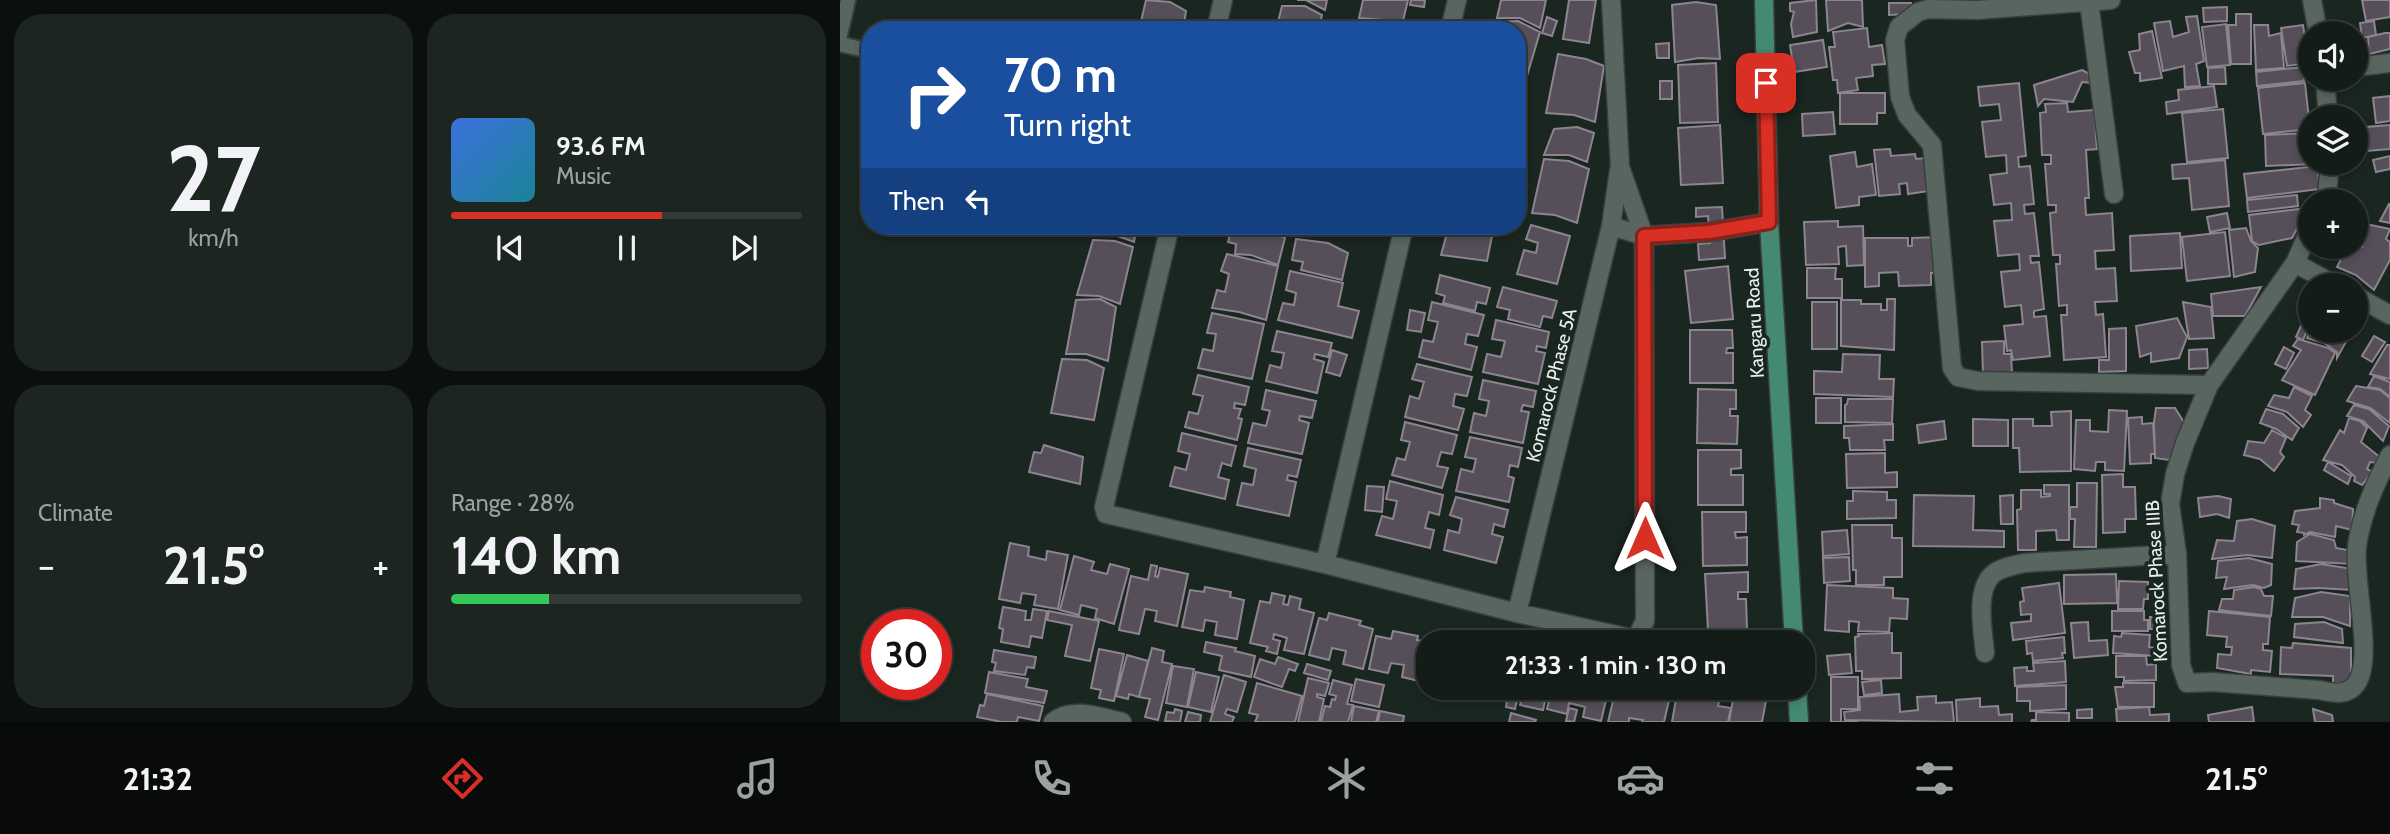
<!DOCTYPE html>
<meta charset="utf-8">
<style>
body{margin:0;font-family:Cabin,sans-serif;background:#1d2521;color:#f1f3f6;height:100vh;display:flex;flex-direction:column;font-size:26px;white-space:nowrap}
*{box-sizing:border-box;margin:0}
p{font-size:23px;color:#9da1a2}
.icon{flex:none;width:38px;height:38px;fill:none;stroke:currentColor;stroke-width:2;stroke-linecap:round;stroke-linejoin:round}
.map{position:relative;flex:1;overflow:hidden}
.details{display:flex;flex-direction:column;gap:14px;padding:14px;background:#0b0f0d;width:840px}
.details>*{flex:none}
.banner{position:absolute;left:21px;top:21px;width:665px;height:214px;border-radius:28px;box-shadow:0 4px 10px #0003,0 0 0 2px #333a37;background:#1a4fa0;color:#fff;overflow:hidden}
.tools{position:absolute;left:1458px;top:21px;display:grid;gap:14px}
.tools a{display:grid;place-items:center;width:70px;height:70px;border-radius:50%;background:#141c18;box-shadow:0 4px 10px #0003,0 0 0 2px #333a37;font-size:35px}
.speed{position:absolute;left:21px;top:609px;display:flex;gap:14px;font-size:35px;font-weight:700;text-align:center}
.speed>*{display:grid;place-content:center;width:91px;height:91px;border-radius:50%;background:#141c18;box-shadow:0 4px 10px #0003,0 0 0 2px #333a37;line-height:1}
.speed .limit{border:10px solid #d22;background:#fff;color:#111}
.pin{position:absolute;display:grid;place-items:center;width:60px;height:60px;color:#fff;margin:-30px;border-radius:14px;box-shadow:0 4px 10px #0006}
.me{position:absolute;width:77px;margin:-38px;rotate:0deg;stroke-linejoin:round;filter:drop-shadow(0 0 5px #0008)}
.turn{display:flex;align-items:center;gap:24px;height:147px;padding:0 28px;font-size:32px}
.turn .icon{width:91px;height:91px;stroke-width:2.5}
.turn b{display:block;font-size:49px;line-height:60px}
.then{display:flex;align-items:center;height:66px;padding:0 28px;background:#0003;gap:14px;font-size:26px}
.big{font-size:52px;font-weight:700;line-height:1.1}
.details .card{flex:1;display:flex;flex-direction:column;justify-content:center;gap:10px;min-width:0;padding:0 24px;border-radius:28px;background:#1d2521}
.details .dial{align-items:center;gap:0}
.dial b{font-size:91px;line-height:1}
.song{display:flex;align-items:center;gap:21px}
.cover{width:84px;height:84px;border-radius:10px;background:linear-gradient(135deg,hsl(220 70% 55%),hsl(190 70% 35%))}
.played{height:7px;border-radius:4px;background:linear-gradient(90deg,#d93025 60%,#333a37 60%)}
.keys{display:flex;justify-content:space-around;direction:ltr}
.heat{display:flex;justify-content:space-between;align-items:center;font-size:38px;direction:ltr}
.charge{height:10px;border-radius:5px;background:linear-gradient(90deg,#34c759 28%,#333a37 0)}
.details .tiles{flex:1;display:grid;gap:14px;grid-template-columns:repeat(2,1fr)}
.trip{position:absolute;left:576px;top:630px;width:399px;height:70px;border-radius:28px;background:#141c18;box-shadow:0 4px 10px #0003,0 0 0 2px #333a37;font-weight:700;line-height:70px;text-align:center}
.tabs{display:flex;height:112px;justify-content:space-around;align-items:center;background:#080b0a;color:#9da1a2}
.tabs .icon{width:49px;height:49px}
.tabs .selected{color:#d93025}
.tabs b{font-size:32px;color:#f1f3f6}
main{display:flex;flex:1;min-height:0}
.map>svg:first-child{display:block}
.building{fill:#564f59;stroke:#8c848f;stroke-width:2}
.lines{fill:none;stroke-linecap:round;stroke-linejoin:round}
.lane-casing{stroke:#37403c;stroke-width:18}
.street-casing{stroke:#37403c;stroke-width:21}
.secondary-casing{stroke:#37403c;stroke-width:21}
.lane{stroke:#58665f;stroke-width:14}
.street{stroke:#58665f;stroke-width:18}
.secondary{stroke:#448972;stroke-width:18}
.route-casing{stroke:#8d1f18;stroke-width:18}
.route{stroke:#d93025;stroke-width:12}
.labels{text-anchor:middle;stroke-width:7;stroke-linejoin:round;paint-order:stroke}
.street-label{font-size:19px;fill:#e8f0eb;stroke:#1a2620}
</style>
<main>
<section class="details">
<div class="tiles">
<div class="card dial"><b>27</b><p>km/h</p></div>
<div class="card">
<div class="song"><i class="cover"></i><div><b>93.6 FM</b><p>Music</p></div></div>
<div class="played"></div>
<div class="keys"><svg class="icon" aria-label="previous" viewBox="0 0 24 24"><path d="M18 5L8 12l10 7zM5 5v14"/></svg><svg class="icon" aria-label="pause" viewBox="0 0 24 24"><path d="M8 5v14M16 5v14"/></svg><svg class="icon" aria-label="next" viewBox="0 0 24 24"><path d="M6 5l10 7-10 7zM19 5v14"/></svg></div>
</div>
<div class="card"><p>Climate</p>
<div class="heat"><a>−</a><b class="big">21.5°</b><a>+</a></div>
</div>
<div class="card"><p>Range · 28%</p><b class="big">140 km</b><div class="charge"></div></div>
</div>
</section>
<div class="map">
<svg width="1550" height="722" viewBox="0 0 1550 722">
<rect width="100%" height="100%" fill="#1a2620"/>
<path class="building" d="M306,0L330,2L346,11L343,30H299Z
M457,0H487L485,10L466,0Z
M523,0H568L561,29L544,20L519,18Z
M571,0H585L584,7L570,5Z
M661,0H706L700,28L680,18H657Z
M729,0H756L749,43L723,39Z
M976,0L977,32L953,37L951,24L954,12L950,11V3Z
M986,0H1022L1023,27L1008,23L988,31Z
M1522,0H1550V17L1526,21Z
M856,2L876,5L880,59L859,58L835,62L832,5Z
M1049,3H1071V14L1049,15Z
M442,6H465L482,15L479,30H436Z
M1387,7V21L1364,22L1363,8Z
M1396,14H1411V64H1391L1388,25H1396Z
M1357,16L1364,61L1356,64L1360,86L1345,87L1344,66L1323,71L1314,23L1330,21L1333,37L1349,32L1346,17Z
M707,17L717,21L712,36L702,33Z
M678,21L700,32L684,86L677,82V30H655L657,22Z
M1534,21L1536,35L1522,38L1520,23Z
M520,23L541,24L554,30H518Z
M1386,24L1390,65L1367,67L1362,27Z
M1414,25H1428L1429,36L1441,33L1444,68L1416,70Z
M1463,25L1469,63L1447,66L1441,28Z
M1027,28L1029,47L1042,45L1045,64L1032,65L1033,76L1016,78L1018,90L998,93L997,80H993L989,47H995L993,32Z
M1312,31L1322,78L1300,81V73H1295L1289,52L1300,50L1299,34Z
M1545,33H1550V49L1529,54L1528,37Z
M983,40L987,67L954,72L950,45Z
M829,43V58H817L816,44Z
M718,54L746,59L764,66L755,122L734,115L706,113Z
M876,63L878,122L840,123L838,65Z
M1385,67L1386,84H1368V68Z
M1463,67L1464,81L1417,86L1416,72Z
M1242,70L1253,76L1252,83L1242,82L1233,102L1204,99L1198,106L1194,85Z
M820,81H832V99H820Z
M1179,83L1186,156L1178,157L1179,167L1190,166L1194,204L1184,205L1185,214L1194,213L1199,256H1190L1191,263L1199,262L1204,309L1194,311V317L1206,316L1210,356L1173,360L1171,350L1167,351L1164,326L1183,324L1181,305L1165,307L1161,272L1180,270L1179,254L1158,256L1154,221L1172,220L1171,203L1154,205L1150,175L1167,173L1166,155L1146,157L1142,122L1161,120L1159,104L1140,106L1138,87Z
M1465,83L1470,129L1423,134L1418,88Z
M1374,86L1377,107L1327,114L1326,102L1339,100L1338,90Z
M1000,93H1045V113H1037V124H1000Z
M1550,96V121L1536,123L1533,98Z
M1227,103L1228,112L1254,110L1257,149L1246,150L1249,198H1245L1246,215L1272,213L1274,250L1255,251L1256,269L1275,268L1277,301L1255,302L1256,315L1263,314L1266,357L1224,360L1221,315H1227V305L1219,306L1216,264H1220V255H1213L1210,213L1216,212V205H1208L1205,164H1211V155H1202L1200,113L1206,112L1205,104Z
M1383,109L1388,158L1347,162L1342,113Z
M993,112L995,134L963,136L962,114Z
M880,125L883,183L841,185L838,128Z
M1550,125V149L1527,151L1526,127Z
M737,127L754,133L747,162L729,155H704L714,129Z
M1470,133V163L1474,164L1426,166L1425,135Z
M1050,149L1051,156L1075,154L1076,159L1085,158L1089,191L1068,194L1067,183L1059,184L1060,194L1039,196L1034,150Z
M1015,152L1017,167L1032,164L1036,195L1019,197V205L996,208L990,156Z
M1550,156V169L1536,172L1533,160Z
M704,159L729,161L749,169L737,223L715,215L692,213Z
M1385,160L1389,206L1352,210L1349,178L1333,179L1332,165Z
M1477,166L1480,189L1407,198L1404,174Z
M1457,195L1458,206L1408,212L1407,200Z
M1549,204L1550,205V223L1540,221Z
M882,207L885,258L859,260L858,244L870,243L868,216L856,217V208Z
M1468,208L1452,238L1419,245L1412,241L1409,215Z
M1387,213L1390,228L1370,232L1367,217Z
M998,221V227L1023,226L1024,265L1007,266L1006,246L998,247L999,264L966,265L964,222Z
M1526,224L1550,229L1546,239L1550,242V260L1534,290L1516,275L1497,267L1507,247H1522L1524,240L1519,238Z
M691,225L730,236L717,284L677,274L684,250L696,253L698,243L686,239Z
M255,226H297L294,242L275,235L253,233Z
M392,226H421L445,238L438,265L411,255L395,254L396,244L388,242Z
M494,226H517L514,236L493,230Z
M609,226H654L647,261L601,255Z
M1406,228L1411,241L1418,248L1415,272L1394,277L1389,230Z
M1385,232L1390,276L1347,281L1342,237Z
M1340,233L1342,268L1291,271L1290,236Z
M1097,237L1098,273H1091V285L1059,286L1058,272L1039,273V286L1025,287V238H1068V246H1072V238Z
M456,239L488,243L508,253L502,280L461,270L463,262L452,260Z
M253,240L275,241L293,247L280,304L259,296L237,295Z
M387,254L438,266L426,320L399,312L372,308L377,290L385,292L389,274L381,271Z
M888,266L893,319L851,323L845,271Z
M967,268H996L995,279H1002V298H967Z
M450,271L503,283L498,306L519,311L512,338L438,320L443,303L454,305L456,293L446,290Z
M600,275L650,288L646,304L637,302L635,311L603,303L605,296L596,293Z
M663,287L717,301L712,318L703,316L700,327L668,319L670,310L657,307Z
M1421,287L1405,316H1373L1371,294Z
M260,299L276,307L268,361L246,354H226L236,300Z
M1047,299H1055L1054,350L1001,346V300H1021V304H1041V310H1047Z
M592,302L644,315L638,336L627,334L625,344L637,347L631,370L579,357L583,340L593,342L598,322L588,320Z
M972,302H997V349H972Z
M1343,302L1371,307L1374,338L1349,339Z
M570,310L585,313L581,332L567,330Z
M372,313L424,324L412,379L358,368L363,349L373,351L376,334L367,333Z
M1337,318L1347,337L1339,358L1311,362V353L1300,357L1296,326Z
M656,320L709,332L706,348L697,346L696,351L705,353L698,384L643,372L647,354L661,357L665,341L652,339Z
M1463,321L1470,324L1463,340L1456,337Z
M1286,328V371L1259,372V360H1269V329Z
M850,330H892L893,348H887L886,353H893V383H850Z
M437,331L492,343L488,357L475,354L474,359L484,362L477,393L426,381L430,365L441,368L444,353L432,351Z
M1470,331H1512L1497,358V352L1484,343L1467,338Z
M1534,336L1545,342L1532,362L1522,356Z
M1458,339L1488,348L1495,353L1475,395L1442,380L1461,350L1453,346Z
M1164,341V354H1171L1172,373L1143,375L1142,342Z
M1547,345H1550V379L1530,374Z
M1444,347L1454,353L1446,369L1435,364Z
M1367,349L1368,368L1349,369V350Z
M492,350L507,355L500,376L486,372Z
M1003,354L1040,355L1039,379H1054L1053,397L974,394V371L1002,372Z
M222,359L247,360L264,368L254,420L211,413Z
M577,364L632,377L627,396L615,394L613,406L624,409L618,430L565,417L570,396L579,399L584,382L572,379Z
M358,375L409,387L405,405L395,403L394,408L401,409L398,418L402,419L397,440L345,427L349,412L358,414L363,396L353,394Z
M1534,376L1550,382V397L1540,389L1528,387Z
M643,380L696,391L693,407L683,405L681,411L689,412L683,443L630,432L634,413L646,416L649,401L639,399Z
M1516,386L1540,390L1550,398V423L1530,408L1507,401Z
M1454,387L1472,396L1465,410L1471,415L1463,427L1447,412L1428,406L1434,395L1449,398Z
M858,389L896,390V409H890V416H898L897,444L857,443Z
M426,390L476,401L472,418L460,416L459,420L469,423L462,454L408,443L413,423L426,426L430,411L422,409Z
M976,398H1001V423H976Z
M1008,399H1053L1052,423L1005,422V405L1007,404Z
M1514,405L1529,409L1549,426L1543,441L1523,421L1507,416Z
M1316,408H1335L1347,427L1329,460L1315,458L1314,422Z
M1426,409L1443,414L1459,428L1452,440L1436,429L1420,423Z
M1269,410L1287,411L1284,471L1265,470V462H1256L1255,471L1234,469L1236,420H1250V431L1268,432Z
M1231,411V471L1180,472L1179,448H1173V419H1193V426H1212L1211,412Z
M1302,417V424L1313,423L1315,454H1311V463L1290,464L1288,418Z
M1509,418L1520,421L1527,428L1521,442L1541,458L1539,463L1530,462L1527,469L1533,472L1522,485L1514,481L1515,477L1502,465L1483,460L1500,430L1504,433Z
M1133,419L1168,420V446H1133Z
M1104,421L1106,439L1079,443L1077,425Z
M565,422L617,435L612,454L601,452L597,466L608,468L602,488L552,475L557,458L565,460L570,442L561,440Z
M1053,424V440H1044L1045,450H1010L1009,438H1004V426Z
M1432,430L1446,438L1440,452L1444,457L1434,471L1420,459L1404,455L1408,441L1424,443Z
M342,433L396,446L391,466L382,463L378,477L389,480L385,499L330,486L335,467L346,470L350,454L338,451Z
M630,437L682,448L678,467L670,465L668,476L674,478L669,502L616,491L621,469L633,472L636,459L625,457Z
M204,445L243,457L240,484L189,472L194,452L201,453Z
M408,448L461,460L457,477L448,475L447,480L456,482L449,516L397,505L402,483L413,485L416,469L404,466Z
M858,450H901V468L891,469V475H903V505H858Z
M1045,453V473L1057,472V487L1007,488L1006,454Z
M1488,462L1511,476L1508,484L1484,470Z
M1283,474V487H1295L1296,519H1285V532L1263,533L1262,475Z
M550,481L603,495L599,515L589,512L585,528L594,530L590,548L536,535L542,516L553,519L557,501L546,499Z
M1237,483H1257L1256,547H1234L1235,519H1230V507H1237Z
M1204,485H1229V540H1217L1216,530L1196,531V550H1178L1177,510L1181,509V490H1201V497L1210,496V494H1204Z
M527,486L544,487L542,512L525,510Z
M1013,491L1047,492V500H1056V518L1007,519V501H1013Z
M1074,495L1134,496L1133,530L1164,531V547L1073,546Z
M1173,495V524H1161L1160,496Z
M1378,496L1391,499L1389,518L1377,514L1360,517L1358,498Z
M616,497L668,510L664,527L654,524L652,534L663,537L656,563L604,550L608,530L619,533L622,519L610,515Z
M1480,498L1494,500V503L1513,509L1512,530L1496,526L1495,537L1470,532L1464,535V533L1457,532L1459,525L1452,524L1455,511L1480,508Z
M862,512H906V532H895L896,538L907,537V565L863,566Z
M1412,519L1435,526L1432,558L1407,555L1372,559L1377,540L1394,541L1397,521Z
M1012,525H1052V538H1062V577H1044V585H1016V570H1013Z
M1007,530L1009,554L983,556L982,532Z
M1470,534L1494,540L1496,548L1512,551L1513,564L1456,561L1457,542Z
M170,543L189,547L188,556L206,560L207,551L228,555L218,609L194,605L196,595L182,593L180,603L159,599Z
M234,556L254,562L251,570L267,574L270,564L289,569L274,624L255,618L257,609L241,605L239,615L220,610Z
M1009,557L1010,581L984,583L983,558Z
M1409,558L1432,564L1431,585L1424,588L1413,585L1384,589L1387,577L1376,578L1378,561Z
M1481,564L1513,569V590L1478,588L1454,589L1456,569Z
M311,565L317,566L315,576L318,577L320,568L348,574L337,626L315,621L317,611L305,609L299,634L279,630L291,576L308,580Z
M908,572V592H898V599H906L907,629L868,630L865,574Z
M1276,574L1277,603L1224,604V575Z
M1279,581L1308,582V599H1304L1303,609H1278Z
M1219,583L1225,633L1173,640L1171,623L1191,621V614L1181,615L1180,602L1184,601L1182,588Z
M987,585L1053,588V598L1068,599L1067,619L1050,618L1049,632L1018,631L1019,622L1009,621V632L985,630Z
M365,587L391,592L390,597L404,600L397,639L375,635L377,622L365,620L363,631L342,627L350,590L364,592Z
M1414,587L1421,589L1424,596H1433L1431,616L1379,610L1382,599H1393L1394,590Z
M1481,592L1510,596V626L1483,617H1452L1455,598Z
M432,593L445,596L443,604L448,605L450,596L461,599L459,609L474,613L464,654L444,650L447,638L434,634L433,639L440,641L437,654L426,651L428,647L410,643L420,601L430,603Z
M163,607L186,611L185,620H191L193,609L207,611L202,638L191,636L189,647L161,642L163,629L159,628Z
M209,611L259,621L250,661L225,656L232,625L207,620Z
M1272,611H1304V620H1308V631H1272Z
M1369,611L1430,617L1428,644H1423V650L1432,651L1430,672L1411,670V674L1377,668L1378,654L1391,655L1392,647H1386L1387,637L1367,635Z
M489,613L521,621L519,625L533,629L523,669L503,664L506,651L492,648L489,660L469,655L479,618L487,620Z
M1310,617L1322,618V629H1310Z
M1248,622L1249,641L1267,640L1268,655L1234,658L1231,623Z
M1484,622L1502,629L1503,643L1454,637L1455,624Z
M553,631L578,636L577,640L588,642V658L583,682L562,677L564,665L551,663L548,673L529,669L536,636L551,639Z
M1052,633V653H1061V678L1022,679V671H1016L1015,637L1019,636L1018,634Z
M1282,633L1310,635L1309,647L1316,648V656L1273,653L1274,636L1281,637Z
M1224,637L1225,653H1222L1223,658L1193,661L1192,653L1187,654L1186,641Z
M366,642L396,648L395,651L415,656L411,677L379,670L382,656L364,652Z
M1453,643L1511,648V683H1493V676L1440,674L1441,647L1452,648Z
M312,648L324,651L322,662L332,664L318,720L305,717L310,699L299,697Z
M259,649L284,654L274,701L259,698L261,690L251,688Z
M154,650L196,657L194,668L187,667L185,675L154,671L156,663L152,662Z
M1010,654L1012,673L989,675L987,656Z
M287,655L308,661L299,697L289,694L288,699L276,696Z
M1276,656H1306L1307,665L1316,664V680L1284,681V677H1276Z
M438,657L458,664L455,671L449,669L442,687L414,677L420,659L435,664Z
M1225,661L1226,682L1175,686L1174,668L1187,667V671H1194L1193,663Z
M467,664L491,671L488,680L464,673Z
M333,666L354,669L347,707L326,703Z
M149,672L188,679L186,687L207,691L204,703L145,693Z
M356,672L379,677L371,712L348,707Z
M384,675L406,682L397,712L387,709L385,714L394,717L392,722H370Z
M991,677H1018V709H1001V722H1018H991Z
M468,678L489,683L485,696L477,694V697L484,699L479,722H458Z
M516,679L544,685L539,707L511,701Z
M493,680L512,685L507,704L513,705L508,722H481L485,706L490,707L492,699L495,700L496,696L489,694Z
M1041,680L1042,693L1024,695L1022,682Z
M417,683L462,696L455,722H415L418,715L409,713Z
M1283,683H1314V707H1278L1275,687H1283Z
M1226,685V709L1190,711V701H1177V687Z
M622,688H644L642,696L621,691Z
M650,688H708L703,710L680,705L683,694L670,691L669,694L678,696L675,709L666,707L667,700L649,697Z
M712,688H769L761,721L743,717L745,707L729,703L727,714L707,709Z
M776,688H818L816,694L830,696L824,722H802L803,720L789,718V722H768Z
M895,688L928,690L922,722H889Z
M147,694L203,706L199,721L178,717L177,722H162L137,717L140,705L144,706Z
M1059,694L1060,712L1078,710L1077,697L1096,696V703L1112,702L1114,722L1005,720L1004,712L1020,710L1019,697Z
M849,696L879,701L878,706L891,708L888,722H832L836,699L847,701Z
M1140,698V707L1158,706L1159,715L1172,714V722H1117L1116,700Z
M514,706L539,711L536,722H511Z
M1309,707L1310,715L1329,714V722H1277L1276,709Z
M1412,707L1414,722H1369L1368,715Z
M729,708L737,710L734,722L726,721Z
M335,709L342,711L340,722L325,721L327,712L334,713Z
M1252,709V718H1237V710Z
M1473,709L1492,715L1493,722H1475Z
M540,711L564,716L563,722H538Z
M348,712L361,715L360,722H345Z
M1196,712L1229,713V722H1191L1192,720H1196Z
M671,713L696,720L695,722H669Z"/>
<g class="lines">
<defs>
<path id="lane" d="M0,35L8,0
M0,44L30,51"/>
<path id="street" d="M1271,0L1137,10L1088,9L1078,12L1059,27L1055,40L1060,97L1067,115L1092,145L1112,368L1118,377L1138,381L1369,385
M1472,0L1478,33
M1249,2L1274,194
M376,30L383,0
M610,30L617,0
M1516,67L1550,63
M1485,79L1488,117
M1483,201L1487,194L1490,163
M330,226L264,507L266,514L485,564L677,613L790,638L798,635L805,621L804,236L780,167L771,0
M771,226L804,236L869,232L929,222
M1470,229L1455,263L1369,385L1345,443L1335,474L1330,504L1337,554L1341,665L1347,683L1372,682L1479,690C1493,693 1509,697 1518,681C1533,654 1513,580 1517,546C1522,513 1535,484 1550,455
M1455,263L1495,285
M1516,296L1550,315
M485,564L564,226
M677,613L771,226L779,170
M1145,653C1143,632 1135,591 1152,575C1160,567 1173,566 1184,563L1337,554
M213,722C232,706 260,717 282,722"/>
<path id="secondary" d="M924,0L929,222L954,642
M957,688L959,722"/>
</defs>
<use href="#lane" class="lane-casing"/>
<use href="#street" class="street-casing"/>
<use href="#secondary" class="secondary-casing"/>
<use href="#lane" class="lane"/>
<use href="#street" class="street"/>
<use href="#secondary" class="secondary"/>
</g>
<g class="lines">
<defs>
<path id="route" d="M805,538L804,236L869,232L929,222L926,83"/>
</defs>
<use href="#route" class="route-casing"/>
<use href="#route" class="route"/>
</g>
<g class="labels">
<g class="street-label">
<text transform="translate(914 323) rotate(-93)" y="7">Kangaru Road</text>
<text transform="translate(711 385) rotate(-76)" y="7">Komarock Phase 5A</text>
<text transform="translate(1316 581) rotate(-93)" y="7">Komarock Phase IIIB</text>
</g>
</g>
</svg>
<div class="tools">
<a><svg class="icon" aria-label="sound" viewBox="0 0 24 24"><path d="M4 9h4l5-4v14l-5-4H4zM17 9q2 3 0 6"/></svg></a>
<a><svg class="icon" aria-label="layers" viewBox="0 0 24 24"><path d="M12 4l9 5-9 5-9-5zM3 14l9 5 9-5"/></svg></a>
<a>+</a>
<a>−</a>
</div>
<div class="speed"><div class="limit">30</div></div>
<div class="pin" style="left:926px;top:83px;background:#d93025"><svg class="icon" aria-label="arrive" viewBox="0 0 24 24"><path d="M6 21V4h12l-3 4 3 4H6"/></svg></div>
<svg class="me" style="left:805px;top:538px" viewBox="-20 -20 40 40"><path d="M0-17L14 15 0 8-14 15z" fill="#d93025" stroke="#fff" stroke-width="4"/></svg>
<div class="trip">21:33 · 1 min · 130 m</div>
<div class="banner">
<div class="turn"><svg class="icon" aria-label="right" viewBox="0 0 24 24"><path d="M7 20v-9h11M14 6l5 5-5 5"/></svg><div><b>70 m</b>Turn right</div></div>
<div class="then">Then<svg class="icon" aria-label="left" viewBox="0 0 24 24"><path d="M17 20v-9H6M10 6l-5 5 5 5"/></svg></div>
</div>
</div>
</main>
<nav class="tabs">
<b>21:32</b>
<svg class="icon selected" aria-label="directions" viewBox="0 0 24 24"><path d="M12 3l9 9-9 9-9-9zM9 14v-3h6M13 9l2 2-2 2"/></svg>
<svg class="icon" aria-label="music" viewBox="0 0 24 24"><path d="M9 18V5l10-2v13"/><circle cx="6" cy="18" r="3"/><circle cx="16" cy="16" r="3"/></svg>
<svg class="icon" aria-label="phone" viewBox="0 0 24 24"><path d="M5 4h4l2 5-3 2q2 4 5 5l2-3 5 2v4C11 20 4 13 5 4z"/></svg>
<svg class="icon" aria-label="climate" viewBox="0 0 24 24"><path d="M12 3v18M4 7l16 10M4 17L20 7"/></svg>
<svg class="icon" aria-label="car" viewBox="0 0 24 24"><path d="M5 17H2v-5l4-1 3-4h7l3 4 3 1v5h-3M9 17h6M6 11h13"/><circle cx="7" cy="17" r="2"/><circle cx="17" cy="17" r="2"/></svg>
<svg class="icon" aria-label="filters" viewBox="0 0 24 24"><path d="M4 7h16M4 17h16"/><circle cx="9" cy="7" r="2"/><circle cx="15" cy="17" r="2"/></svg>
<b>21.5°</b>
</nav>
